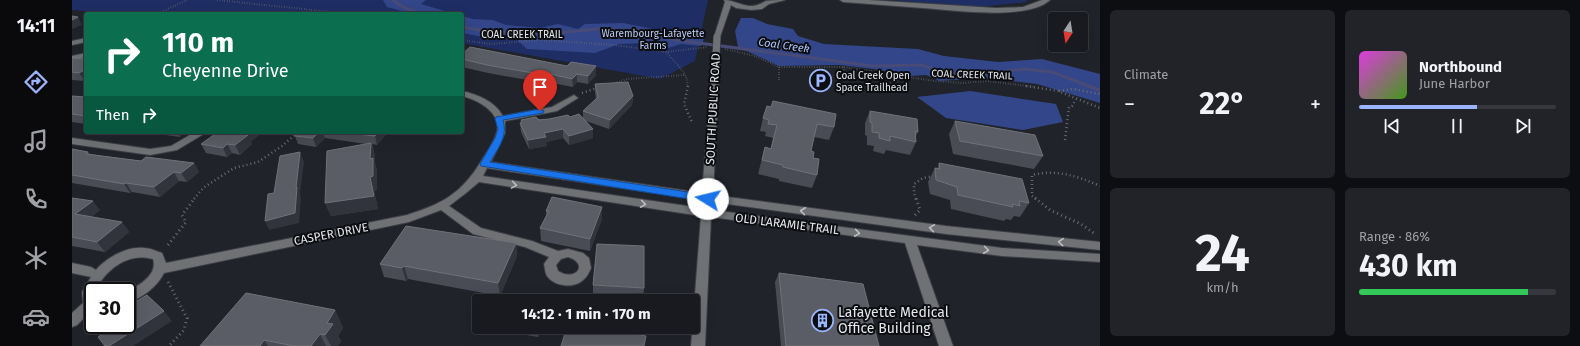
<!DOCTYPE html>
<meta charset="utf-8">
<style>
body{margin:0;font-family:"Fira Sans",sans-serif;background:#212329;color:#f1f3f6;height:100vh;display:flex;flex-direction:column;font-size:15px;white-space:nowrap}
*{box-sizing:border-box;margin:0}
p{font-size:13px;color:#9fa1a5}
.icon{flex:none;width:22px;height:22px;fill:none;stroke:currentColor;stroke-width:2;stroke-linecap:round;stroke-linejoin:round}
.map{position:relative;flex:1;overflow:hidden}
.drawer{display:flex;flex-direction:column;gap:10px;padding:10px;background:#0d0e12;width:480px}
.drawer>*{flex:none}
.hud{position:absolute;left:12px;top:12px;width:380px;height:122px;border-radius:4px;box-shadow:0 4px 16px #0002,0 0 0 1px #36383e;background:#0b6e4f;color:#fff;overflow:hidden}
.needle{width:26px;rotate:192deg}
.tools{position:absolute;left:976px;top:12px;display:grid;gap:8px}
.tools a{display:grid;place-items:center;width:40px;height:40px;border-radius:4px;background:#181a20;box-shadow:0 4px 16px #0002,0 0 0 1px #36383e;font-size:20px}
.speed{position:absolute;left:12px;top:282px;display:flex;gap:8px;font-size:20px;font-weight:700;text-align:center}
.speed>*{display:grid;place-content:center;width:52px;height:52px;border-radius:50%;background:#181a20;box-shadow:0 4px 16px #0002,0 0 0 1px #36383e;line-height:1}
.speed .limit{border:2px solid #111;border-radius:6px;background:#fff;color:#111}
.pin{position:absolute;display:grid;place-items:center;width:34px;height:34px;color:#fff;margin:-41px -17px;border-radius:50% 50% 50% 0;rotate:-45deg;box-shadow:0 0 4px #0007}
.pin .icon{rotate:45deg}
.me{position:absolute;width:44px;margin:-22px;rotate:279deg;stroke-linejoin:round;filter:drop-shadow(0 0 3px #0008)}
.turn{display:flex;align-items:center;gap:14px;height:84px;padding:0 12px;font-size:18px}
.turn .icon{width:52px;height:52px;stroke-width:2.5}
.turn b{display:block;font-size:28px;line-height:34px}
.then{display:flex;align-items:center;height:38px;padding:0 12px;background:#0003;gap:8px;font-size:15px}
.big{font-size:30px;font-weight:700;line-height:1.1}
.drawer .tile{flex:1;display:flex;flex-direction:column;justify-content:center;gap:6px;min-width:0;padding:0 14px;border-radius:6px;background:#212329}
.drawer .dial{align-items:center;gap:0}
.dial b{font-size:52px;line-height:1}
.song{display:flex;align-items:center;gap:12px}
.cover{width:48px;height:48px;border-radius:6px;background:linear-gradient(135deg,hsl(300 70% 55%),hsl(100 70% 35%))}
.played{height:4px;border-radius:2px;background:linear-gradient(90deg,#9bb5fd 60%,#36383e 60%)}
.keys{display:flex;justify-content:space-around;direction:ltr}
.heat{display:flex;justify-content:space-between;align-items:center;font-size:22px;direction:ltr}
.charge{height:6px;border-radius:3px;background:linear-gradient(90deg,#34c759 86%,#36383e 0)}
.drawer .tiles{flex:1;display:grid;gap:10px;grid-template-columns:repeat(2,1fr)}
.trip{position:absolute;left:400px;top:294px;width:228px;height:40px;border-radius:4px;background:#181a20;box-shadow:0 4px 16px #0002,0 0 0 1px #36383e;font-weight:700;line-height:40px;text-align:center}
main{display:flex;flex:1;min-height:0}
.tab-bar{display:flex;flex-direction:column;width:72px;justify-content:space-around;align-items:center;background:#0a0a0d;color:#9fa1a5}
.tab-bar .icon{width:28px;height:28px}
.tab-bar .active{color:#9bb5fd}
.tab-bar b{font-size:18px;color:#f1f3f6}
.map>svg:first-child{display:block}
.green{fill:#1e2d63}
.forest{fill:#334689}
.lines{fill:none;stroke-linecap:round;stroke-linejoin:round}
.stream-far1{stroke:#484a78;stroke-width:3}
.stream{stroke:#484a78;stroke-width:3.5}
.minor-casing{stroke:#3c3f45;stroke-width:2}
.path-far2{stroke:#6a6d73;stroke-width:2;stroke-dasharray:0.5 2;stroke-linecap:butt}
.path-far1{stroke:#6a6d73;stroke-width:2.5;stroke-dasharray:1 3;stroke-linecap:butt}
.path{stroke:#6a6d73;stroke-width:3;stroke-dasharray:1 3.5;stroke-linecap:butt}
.minor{fill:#6f7175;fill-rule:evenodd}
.minor-bridge-casing{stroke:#3c3f45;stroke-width:8;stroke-linecap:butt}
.minor-bridge{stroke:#6f7175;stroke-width:7}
.wall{fill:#494c54}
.shaded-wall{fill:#31343d}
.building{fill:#5a5d65;stroke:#70727a}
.oneway{stroke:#bcbec3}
.route{fill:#1a73e8;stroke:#114b97}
.labels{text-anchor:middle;stroke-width:4;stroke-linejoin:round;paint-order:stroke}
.far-park-label{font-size:10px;fill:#bfcdf5;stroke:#0b0d10}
.far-street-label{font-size:10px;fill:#e6e8ed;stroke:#0b0d10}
.far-poi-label{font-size:10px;fill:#e6e8ed;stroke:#0b0d10;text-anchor:start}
.far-water-label{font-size:11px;font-style:italic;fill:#afc5ff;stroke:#0b0d10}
.street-label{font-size:12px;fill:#e6e8ed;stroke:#0b0d10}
.near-poi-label{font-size:14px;fill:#e6e8ed;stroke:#0b0d10;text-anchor:start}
</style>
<main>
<nav class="tab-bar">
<b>14:11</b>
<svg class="icon active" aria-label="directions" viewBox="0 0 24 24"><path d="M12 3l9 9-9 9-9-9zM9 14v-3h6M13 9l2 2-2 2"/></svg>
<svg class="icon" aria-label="music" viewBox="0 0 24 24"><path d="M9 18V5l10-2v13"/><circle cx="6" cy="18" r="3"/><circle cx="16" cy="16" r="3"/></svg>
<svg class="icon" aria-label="phone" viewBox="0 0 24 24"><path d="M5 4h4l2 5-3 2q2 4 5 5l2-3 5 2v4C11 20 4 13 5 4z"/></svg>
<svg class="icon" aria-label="climate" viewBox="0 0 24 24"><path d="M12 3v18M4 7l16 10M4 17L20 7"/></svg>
<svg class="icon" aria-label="car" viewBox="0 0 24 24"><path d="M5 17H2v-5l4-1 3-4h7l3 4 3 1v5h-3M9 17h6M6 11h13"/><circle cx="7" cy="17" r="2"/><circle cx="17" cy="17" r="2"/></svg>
</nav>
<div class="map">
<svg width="1028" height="346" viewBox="0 0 1028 346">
<rect width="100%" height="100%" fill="#20232a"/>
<path class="green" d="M0,0H636L623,61L588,79L390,43V14H46L0,10Z
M819,0H954L955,2L907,7Z"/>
<path class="forest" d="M311,0H354L349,4L383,14H329L330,11L315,7Z
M390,16L401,19L421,20L434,25L468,28L486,24L506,29L513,24L551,23L632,39L629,46L609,44L593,49L572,43L547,44L523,53L455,49L444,39L431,37L422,39L390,33Z
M669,18H681L695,24L721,29L726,36L752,44L846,49L872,56L926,62L970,59L1028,74V103L965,84L913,78L868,81L854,75L839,76L801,69L767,65L707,66L666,47L663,31Z
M898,91L984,104L991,122L951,130L874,118L845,97Z"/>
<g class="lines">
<path class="stream-far1" d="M321,0L331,7L349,14
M390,27L419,32L474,34L526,29L571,31L604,40L801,66L850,65L869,72L899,75L952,69L980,72L1019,87"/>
<path class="stream" d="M1016,86L1028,90"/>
<defs>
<path id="minor" d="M652,0C662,0 669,6 679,6C686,6 689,3 694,1C700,0 707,0 713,0L697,4L690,9L679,10L664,8L659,5L648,37L645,39L642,37L653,2Z
M768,0H796L924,8L951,7L970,0H978C955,21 881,10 851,8C824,6 798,4 771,2Z
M14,38V42L0,45V41Z
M14,53V57L0,60V56Z
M641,54H644L648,56L641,195L874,226L1028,242V250L874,234L640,202V210L930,248L1028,254V262L930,256L845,245L881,346H867L833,243L639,217L633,346H619L629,216L407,182L394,193L377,206L409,228L460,241L486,251L496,249L511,253L517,258L519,268C517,273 515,277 510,281C501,288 483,287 475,276C473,273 473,268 472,264L477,257L453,247L401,234L369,210L337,222L92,273C85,287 70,298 55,303V292C67,285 86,275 81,259C56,252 34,269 23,291H21V309L5,325L0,327V313L11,303L10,292L19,277L0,273V263L19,267L24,270C34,258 55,246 72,248C78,248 84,251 90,253L94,263L335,215C350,210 365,205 378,196C391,187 400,176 408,163C414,153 423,142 425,131C429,112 406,100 390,96V91C407,95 422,101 431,116L480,107L502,95L506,98L485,111L433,121V133L419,162L630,193ZM415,168L630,200L629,208L411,176ZM496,257C518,264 503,282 486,271L484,265L489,259Z
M123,132H135L105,150L78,155L0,144V138L78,149L99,146Z"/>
</defs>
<use href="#minor" class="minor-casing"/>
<path class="path-far2" d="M145,0L279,14
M85,14L115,0
M390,40L419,44L468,40L542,45L594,52L636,47
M653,49L683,56L707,67H771L862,81L890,83L915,81L963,87
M594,52C601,61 618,74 615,87
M707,67V80
M771,67L774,78
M540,84L555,79L613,75
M804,86L816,85L833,77"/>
<path class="path-far1" d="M616,86L612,104L620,122
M804,86H810
M954,86L986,91L1028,108
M987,91L1001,89L1028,94
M510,93L525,88
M993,140L997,107L1000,106L1004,99
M122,199L131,188L162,168L186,162L210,146L226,132
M844,199L842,193V184L851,178L862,176
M964,199L960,196V175C985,169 1005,176 1028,186"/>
<path class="path" d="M963,198L978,210L1009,224L1023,234
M843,215L848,210L844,198
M96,245L114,222L110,215L123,198
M96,282L115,318L112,330L97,346"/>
<use href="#minor" class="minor"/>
<defs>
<path id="minor-bridge" d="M644,56L645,37"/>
</defs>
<use href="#minor-bridge" class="minor-bridge-casing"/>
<use href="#minor-bridge" class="minor-bridge"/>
</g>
<path class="wall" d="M390,54L524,75L516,84L505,82L501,87L480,83L478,84L416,73L390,67Z
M0,58L13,81L0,80Z
M523,84L561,96L560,105L537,129L514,121L521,129V138L497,145L491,138L474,142L475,146L457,149L449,132L448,123H449V120L477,119L498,117L511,118V111L524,99L523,93Z
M0,96L14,97V124L0,122Z
M695,106L762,127L757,140L742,137L739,151L745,175L740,188L707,181V179L686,174L693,147L699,149L701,138L693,136L694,132L688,131L691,118Z
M798,111L846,132L843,138L844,142L838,155L814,150L812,154L801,151L802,146L795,145V136L793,135V123Z
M883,121L971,156L962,169L881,154L877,134Z
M72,132H114L108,137Z
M226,132H316L305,145L300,144L303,156V163L305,171V190L302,191L306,209L259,216L253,203L294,144L253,138L244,147L226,144L223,136Z
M179,142L180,144L168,155L160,153L155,157L134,153L129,144Z
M0,149L16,152L18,154L69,161L122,163L127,172L115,182L107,181L88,197L60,192L58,193L0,183Z
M867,163L957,203L948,217L942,216L939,220L934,219L932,221L879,209L878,200L858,194L856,182L863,168L865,169Z
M0,198L28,210L19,217L50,222L57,232L33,252L0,246Z
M530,207V219L518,251L469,241L468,228L474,216V211Z
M444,243L445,256L428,296L336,279L334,281L312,277L308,264Z
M707,273L807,346H709L703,282Z
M521,285L572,288L571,301L521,298Z
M263,310L271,328L266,336L269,341L266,346H128Z
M442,327H469L466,337L443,333Z"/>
<path class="shaded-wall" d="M6,17L10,25L0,29V20Z
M524,66V75L516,84V76Z
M14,69V81H13L7,73Z
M479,74L480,83L478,84V76Z
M505,74V82L501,87L500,79Z
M561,96L560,105L537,129L538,120Z
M491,129V138L474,142L475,146L457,149L456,140L472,133Z
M521,129V138L497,145V136Z
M105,132H114L108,137Z
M176,132H191L179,142L180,144L168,155L163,145Z
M247,132H251L253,138L244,147L241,138Z
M307,132H316L305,145L303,136Z
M299,143L303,156V163L305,171V190L302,191L306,209L259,216L253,203L298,177V159Z
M155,144L160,153L155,157L151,148Z
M228,152L232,162L228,194L229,197L227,223L197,230L193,221L224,188Z
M122,163L127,172L115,182L109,173Z
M102,172L107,181L88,197L82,187Z
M54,183L60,192L58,193L52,184Z
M21,201L28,210L11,224L3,214Z
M530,207V219L518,251V239Z
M50,222L57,232L33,252L25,242Z
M444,243L445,256L428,296L426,283Z
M332,266L336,279L334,281L330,268Z
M263,310L271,328L266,336L269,341L266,346H259L253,335L255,323Z
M92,311L100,321L61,346H37Z
M465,327H469L466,337L465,328Z
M248,334L254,346H239Z
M192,340L196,346H188Z"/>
<path class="building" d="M0,16L6,17L0,20Z
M398,47L495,66L499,62L524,66L516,76L505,74L500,79L479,74L478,76L415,65L390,59V54Z
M0,58L14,59V69L7,73L0,72Z
M556,82L561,96L538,120L511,111L526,97L523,84Z
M0,96L14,97V116L0,114Z
M701,101L764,114L762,127L745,124L739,151L742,152L741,158L747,159L745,175L711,167V165L690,160L693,147L699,149L705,125L696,124L697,120L691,118L695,106L699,107Z
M798,111L845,119L846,132L843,131L844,142L818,136V141L807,138V133L800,132V123L798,122Z
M507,114L521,129L497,136L491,129L472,133L474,137L456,140L448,123L450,122L449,120L464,117L467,120L477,119L496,115L498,117Z
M883,121L963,135L971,156L888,141Z
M146,132H176L173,135H176L163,145L155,144L151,148L129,144Z
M226,132H247L241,138L223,136Z
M268,132H307L303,136Z
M299,143L298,159L301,158V176L298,177L302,196L253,203L255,151Z
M0,149L16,152L14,154L69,161L74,157L122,163L109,173L102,172L82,187L54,183L52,184L0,175Z
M228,152L224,188L225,187L223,213L193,221L196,194L202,193L208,156Z
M867,163L950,179L957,203L947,201L948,206L940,204L941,207L886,195L885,187L864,180L863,168L868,169Z
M480,197L530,207L518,239L468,228L477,211H474Z
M0,198L21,201L3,214L50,222L25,242L0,237Z
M334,226L444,243L426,283L332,266L330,268L308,264Z
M525,244L572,246V288L521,285Z
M707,273L791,284L807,346H714Z
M174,293L263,310L255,323L261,324L253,335L248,334L239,346H222L192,340L188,346H128Z
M75,295L92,311L37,346H33L26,337L45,325H55V307Z
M495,327H527L574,336L572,346H489Z"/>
<defs><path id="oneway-chevron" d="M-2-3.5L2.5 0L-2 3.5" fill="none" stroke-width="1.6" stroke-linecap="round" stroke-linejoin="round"/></defs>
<g class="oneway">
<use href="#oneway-chevron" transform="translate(442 185) rotate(9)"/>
<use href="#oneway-chevron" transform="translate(571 204) rotate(8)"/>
<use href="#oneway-chevron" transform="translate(731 211) rotate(-173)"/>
<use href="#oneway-chevron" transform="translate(860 228) rotate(-172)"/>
<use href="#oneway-chevron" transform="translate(785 233) rotate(8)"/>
<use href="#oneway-chevron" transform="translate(989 242) rotate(-175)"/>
<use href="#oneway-chevron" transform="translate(914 250) rotate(8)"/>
</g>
<path class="route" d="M468,109L472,111L471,113L431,120C436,137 426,148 418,162L636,195L641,199L636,202L409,166L408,164L423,138L426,129L423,119L424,117Z"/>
<defs>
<symbol id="parking-ring" viewBox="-11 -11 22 22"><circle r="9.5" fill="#0b0d10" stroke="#9bb5fd" stroke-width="1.5"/><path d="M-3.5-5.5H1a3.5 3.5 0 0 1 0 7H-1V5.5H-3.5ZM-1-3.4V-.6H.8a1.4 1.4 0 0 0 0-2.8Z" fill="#9bb5fd"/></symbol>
<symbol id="building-ring" viewBox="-11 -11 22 22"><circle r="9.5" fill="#0b0d10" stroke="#9bb5fd" stroke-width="1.5"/><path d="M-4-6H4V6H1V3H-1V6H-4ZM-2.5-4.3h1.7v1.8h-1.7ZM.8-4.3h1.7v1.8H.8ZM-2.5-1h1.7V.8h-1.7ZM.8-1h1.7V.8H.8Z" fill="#9bb5fd"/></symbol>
</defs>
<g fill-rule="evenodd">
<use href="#parking-ring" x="736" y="68" width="25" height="25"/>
<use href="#building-ring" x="738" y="308" width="25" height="25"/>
</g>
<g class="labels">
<g class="far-park-label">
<text x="581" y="37">Warembourg-Lafayette<tspan x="581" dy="12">Farms</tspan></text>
</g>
<g class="far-street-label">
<text x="450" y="38">COAL CREEK TRAIL</text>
<text transform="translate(900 74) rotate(2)" y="4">COAL CREEK TRAIL</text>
</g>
<g class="far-poi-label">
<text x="764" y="79">Coal Creek Open<tspan x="764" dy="12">Space Trailhead</tspan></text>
</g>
<g class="far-water-label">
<text transform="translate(712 45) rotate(8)" y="4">Coal Creek</text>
</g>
<g class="street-label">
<text transform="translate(641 109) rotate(-87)" y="4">SOUTH PUBLIC ROAD</text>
<text transform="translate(715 224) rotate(7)" y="4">OLD LARAMIE TRAIL</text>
<text transform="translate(259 234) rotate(-11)" y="4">CASPER DRIVE</text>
</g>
<g class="near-poi-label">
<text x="766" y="317">Lafayette Medical<tspan x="766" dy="16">Office Building</tspan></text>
</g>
</g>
</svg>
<div class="tools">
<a><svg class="needle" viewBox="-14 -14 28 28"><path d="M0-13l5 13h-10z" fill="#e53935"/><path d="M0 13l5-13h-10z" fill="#9fa1a5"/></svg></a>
</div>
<div class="speed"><div class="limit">30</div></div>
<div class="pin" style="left:468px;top:111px;background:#d93025"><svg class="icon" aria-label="arrive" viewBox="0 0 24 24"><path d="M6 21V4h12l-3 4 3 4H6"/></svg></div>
<svg class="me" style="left:636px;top:199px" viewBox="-20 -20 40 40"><circle r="19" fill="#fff"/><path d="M0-13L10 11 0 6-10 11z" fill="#1a73e8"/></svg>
<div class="trip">14:12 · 1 min · 170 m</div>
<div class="hud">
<div class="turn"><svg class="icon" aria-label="right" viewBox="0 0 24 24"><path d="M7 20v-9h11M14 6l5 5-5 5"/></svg><div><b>110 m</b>Cheyenne Drive</div></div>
<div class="then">Then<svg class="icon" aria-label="right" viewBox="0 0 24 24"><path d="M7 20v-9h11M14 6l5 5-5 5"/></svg></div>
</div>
</div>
<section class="drawer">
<div class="tiles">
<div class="tile"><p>Climate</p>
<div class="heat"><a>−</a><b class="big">22°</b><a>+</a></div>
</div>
<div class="tile">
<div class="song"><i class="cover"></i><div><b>Northbound</b><p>June Harbor</p></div></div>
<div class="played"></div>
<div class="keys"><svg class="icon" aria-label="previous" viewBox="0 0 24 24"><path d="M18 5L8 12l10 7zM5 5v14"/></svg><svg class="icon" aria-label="pause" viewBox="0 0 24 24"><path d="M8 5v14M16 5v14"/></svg><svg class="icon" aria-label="next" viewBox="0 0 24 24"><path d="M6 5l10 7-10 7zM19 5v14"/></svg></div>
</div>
<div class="tile dial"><b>24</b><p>km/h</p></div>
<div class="tile"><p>Range · 86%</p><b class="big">430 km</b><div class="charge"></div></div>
</div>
</section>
</main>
